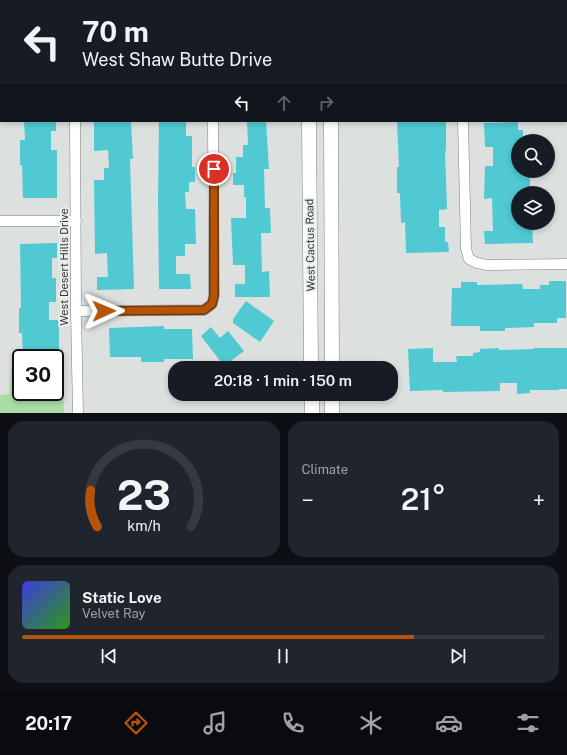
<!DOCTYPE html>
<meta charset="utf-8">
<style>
body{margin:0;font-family:"Public Sans",sans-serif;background:#20242c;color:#f1f3f6;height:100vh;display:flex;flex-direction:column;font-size:15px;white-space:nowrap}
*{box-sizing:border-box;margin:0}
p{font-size:13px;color:#9ea1a6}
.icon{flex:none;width:22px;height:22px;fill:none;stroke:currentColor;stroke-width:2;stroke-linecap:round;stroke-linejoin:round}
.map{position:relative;height:413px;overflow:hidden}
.side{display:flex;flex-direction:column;gap:8px;padding:8px;background:#0d0f14;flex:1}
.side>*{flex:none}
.top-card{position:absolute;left:0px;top:0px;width:567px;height:122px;box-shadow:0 2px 6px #0003;background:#171b24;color:#f1f3f6;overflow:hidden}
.controls{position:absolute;left:511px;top:134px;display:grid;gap:8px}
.controls a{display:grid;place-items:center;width:44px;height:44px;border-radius:50%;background:#171b24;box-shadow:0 2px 6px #0003;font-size:20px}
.speed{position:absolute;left:12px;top:349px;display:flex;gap:8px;font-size:20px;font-weight:700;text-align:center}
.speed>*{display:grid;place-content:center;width:52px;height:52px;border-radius:50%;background:#171b24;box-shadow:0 2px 6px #0003;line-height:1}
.speed .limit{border:2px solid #111;border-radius:6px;background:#fff;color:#111}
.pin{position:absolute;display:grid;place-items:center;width:34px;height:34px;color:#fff;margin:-17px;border:2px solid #fff;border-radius:50%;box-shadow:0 1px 4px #0007}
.me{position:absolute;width:44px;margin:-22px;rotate:89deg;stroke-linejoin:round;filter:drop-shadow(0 0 3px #0008)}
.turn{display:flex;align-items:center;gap:14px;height:84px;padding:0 16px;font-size:18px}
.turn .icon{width:52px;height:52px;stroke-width:2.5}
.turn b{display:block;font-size:28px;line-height:34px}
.lanes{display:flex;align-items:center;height:38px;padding:0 16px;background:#0003;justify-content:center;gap:20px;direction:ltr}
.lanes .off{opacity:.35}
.big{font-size:30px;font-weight:600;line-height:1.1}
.side .widget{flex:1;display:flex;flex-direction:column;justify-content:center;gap:6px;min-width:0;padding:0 14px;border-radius:16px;background:#20242c}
.side .dial{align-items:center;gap:0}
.dial svg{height:104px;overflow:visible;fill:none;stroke:#363941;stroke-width:7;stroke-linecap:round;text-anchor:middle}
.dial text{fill:#f1f3f6;stroke:none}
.song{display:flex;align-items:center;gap:12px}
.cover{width:48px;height:48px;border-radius:6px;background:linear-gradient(135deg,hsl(240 70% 55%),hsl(110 70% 35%))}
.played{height:4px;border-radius:2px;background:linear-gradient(90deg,#b45309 75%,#363941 75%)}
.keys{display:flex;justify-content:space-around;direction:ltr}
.heat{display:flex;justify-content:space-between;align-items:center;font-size:22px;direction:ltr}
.side .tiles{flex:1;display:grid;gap:8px;grid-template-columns:1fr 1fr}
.widget:last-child{grid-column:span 2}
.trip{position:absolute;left:168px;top:361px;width:230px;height:40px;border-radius:16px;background:#171b24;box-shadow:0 2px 6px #0003;font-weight:600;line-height:40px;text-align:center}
.menu{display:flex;height:64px;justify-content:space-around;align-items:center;background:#090b0e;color:#9ea1a6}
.menu .icon{width:28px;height:28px}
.menu .selected{color:#b45309}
.menu b{font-size:18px;color:#f1f3f6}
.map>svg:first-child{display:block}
.green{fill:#abdea7}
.building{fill:#50c9d2}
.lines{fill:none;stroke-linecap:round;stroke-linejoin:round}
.minor-casing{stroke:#7b807f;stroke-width:11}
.secondary-casing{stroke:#7b807f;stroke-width:15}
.minor{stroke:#fff;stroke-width:10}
.secondary{stroke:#fff;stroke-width:14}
.route-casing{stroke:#753606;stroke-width:10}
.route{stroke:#b45309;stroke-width:7}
.labels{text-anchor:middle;stroke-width:4;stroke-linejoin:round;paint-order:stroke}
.street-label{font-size:11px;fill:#313333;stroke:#e9efee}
</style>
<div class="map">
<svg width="567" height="413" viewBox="0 0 567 413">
<rect width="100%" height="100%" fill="#dce1e0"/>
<path class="green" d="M11,366H21V392H55V366H63L64,413H0V395L10,394Z"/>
<path class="building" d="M24,121H56V131H51V150H57V198H23L22,165H20V140H25Z
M94,121H131L133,159H130L134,289L97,290V277H108L107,253L95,254L94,180H104V168H109L108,150L94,151Z
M159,121H186V136H192V167H195V182H189V192H185L186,209H195L196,244H185V256H176V274H190L191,289H159L158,201Z
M247,121H266L269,169H264L265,208H270L271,233H261L262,272L269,271L270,297H235V284H245V265H233L231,218H246V197H244V185H233V173H236V157H243V145H248Z
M397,121L446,122V151H445L447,209L439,210V227H445V242H448L449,252L406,253L405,222L401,223L400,193H397V167H399Z
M518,122V130H523V141H518V171H530V193H518V223H532L533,243L485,244L484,231H493L492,198L484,199L485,166H493V147H485L484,123Z
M57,243V258H52V278H56V302H49V320H59V349H48L49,358H27V355H23L22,333H19V308H21L20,244Z
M549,281H566V318H557V323H534V327L505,328V331H480V326H451L452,288H461V282H477V285L522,284L523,289H540V285H549Z
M246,301L274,321L260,342L233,323V319Z
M164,326V329H192L193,359H164V362H141V357H110L109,328Z
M211,327L220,338L228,331L244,351L224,366L201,336Z
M433,348V362H457L456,356H473V353L480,352V349L499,348V350L534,349V348H567V389H559V390H530V393L517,394V383H500V391L443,392V390L410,391L408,349Z"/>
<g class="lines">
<defs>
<path id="minor" d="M75,0V1
M212,0V1
M461,0V1
M75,121L76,311L78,413
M463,121L466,249L469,259L477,263L487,265L567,264
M0,221H76
M76,311L204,310L212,304L214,296L213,121"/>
<path id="secondary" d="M308,0V1
M330,0V1
M309,121L311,368
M331,121L332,368
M312,394V413
M332,394V413"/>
</defs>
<use href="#minor" class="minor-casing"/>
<use href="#secondary" class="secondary-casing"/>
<use href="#minor" class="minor"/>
<use href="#secondary" class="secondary"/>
</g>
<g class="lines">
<defs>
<path id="route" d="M104,311L204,310L212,304L214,296V169"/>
</defs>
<use href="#route" class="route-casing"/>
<use href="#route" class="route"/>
</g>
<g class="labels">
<g class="street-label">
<text transform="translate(310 245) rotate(-91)" y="4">West Cactus Road</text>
<text transform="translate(64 267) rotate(-90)" y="4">West Desert Hills Drive</text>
</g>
</g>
</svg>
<div class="controls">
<a><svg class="icon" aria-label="search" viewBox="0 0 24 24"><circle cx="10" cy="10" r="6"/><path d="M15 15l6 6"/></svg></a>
<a><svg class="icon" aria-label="layers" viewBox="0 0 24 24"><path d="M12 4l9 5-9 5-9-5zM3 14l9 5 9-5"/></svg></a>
</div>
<div class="speed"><div class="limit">30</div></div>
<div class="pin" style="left:214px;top:169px;background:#d93025"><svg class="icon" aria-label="arrive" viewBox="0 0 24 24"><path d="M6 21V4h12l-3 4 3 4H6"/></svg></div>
<svg class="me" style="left:104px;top:311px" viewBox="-20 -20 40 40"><path d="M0-17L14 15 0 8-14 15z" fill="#b45309" stroke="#fff" stroke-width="4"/></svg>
<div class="trip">20:18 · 1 min · 150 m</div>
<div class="top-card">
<div class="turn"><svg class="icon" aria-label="left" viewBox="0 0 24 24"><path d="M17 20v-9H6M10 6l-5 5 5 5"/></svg><div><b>70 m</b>West Shaw Butte Drive</div></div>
<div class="lanes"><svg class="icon" aria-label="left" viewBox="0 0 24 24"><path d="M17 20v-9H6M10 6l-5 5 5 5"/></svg><svg class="icon off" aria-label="ahead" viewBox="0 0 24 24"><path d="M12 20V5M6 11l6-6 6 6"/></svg><svg class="icon off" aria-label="right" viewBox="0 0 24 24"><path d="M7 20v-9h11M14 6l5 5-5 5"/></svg></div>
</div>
</div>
<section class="side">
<div class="tiles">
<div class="widget dial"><svg viewBox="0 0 100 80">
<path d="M14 69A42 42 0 1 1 86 69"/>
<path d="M14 69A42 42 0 0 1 9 41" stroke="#b45309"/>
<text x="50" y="56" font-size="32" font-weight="700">23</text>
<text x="50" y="72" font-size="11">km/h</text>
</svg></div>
<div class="widget"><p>Climate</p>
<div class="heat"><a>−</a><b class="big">21°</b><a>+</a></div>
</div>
<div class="widget">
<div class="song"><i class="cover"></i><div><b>Static Love</b><p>Velvet Ray</p></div></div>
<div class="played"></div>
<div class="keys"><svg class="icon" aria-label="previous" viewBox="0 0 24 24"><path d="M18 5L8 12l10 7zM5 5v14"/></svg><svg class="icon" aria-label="pause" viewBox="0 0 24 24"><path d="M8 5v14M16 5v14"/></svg><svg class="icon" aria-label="next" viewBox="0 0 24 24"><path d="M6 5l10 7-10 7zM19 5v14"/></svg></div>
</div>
</div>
</section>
<nav class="menu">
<b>20:17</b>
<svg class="icon selected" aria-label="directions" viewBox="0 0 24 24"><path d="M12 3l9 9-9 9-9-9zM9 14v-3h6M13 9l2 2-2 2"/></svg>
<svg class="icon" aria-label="music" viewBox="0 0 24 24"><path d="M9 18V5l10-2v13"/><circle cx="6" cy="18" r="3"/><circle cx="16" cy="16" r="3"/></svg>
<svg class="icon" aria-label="phone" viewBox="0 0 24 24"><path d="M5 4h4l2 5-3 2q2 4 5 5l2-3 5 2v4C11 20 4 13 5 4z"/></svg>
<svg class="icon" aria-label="climate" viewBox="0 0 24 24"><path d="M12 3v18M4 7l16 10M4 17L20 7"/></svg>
<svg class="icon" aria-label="car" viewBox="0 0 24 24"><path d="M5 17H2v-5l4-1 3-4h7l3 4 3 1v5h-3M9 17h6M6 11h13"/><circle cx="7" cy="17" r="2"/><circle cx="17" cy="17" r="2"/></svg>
<svg class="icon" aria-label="filters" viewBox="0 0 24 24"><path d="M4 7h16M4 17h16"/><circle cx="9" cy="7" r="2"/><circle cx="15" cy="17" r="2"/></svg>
</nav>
